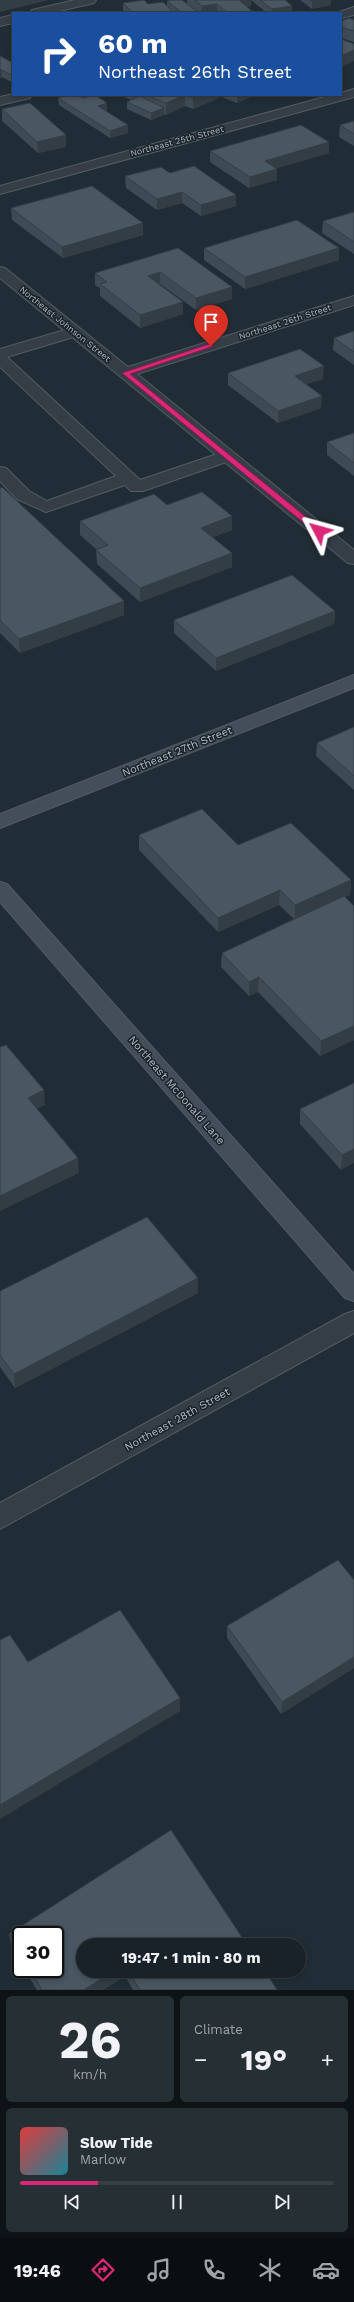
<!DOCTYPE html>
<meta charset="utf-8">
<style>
body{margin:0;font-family:"Work Sans",sans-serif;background:#262f34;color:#f1f3f6;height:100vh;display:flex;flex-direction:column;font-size:15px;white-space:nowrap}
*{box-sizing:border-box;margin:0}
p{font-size:13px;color:#9fa4a8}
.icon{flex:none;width:22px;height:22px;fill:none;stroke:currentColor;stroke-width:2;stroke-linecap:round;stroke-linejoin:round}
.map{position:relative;height:1990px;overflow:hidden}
.panel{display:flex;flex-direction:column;gap:6px;padding:6px;background:#0e1316;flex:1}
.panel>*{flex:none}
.banner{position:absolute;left:12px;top:12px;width:330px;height:84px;border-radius:0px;box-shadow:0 2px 6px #0003,0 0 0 1px #373f45;background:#1a4fa0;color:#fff;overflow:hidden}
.speed{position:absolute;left:12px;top:1926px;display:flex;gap:8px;font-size:20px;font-weight:700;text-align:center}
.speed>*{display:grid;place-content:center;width:52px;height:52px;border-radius:50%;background:#192228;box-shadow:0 2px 6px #0003,0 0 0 1px #373f45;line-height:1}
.speed .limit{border:2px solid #111;border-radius:6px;background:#fff;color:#111}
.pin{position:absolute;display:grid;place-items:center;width:34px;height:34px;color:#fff;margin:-41px -17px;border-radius:50% 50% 50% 0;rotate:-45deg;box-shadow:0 0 4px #0007}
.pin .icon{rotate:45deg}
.me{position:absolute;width:44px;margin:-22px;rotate:309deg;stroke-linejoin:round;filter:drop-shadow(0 0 3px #0008)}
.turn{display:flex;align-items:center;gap:14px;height:84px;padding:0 20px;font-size:18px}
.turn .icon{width:52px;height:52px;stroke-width:2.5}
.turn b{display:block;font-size:28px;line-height:34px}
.big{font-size:30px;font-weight:700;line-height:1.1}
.panel .widget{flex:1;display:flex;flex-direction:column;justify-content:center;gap:6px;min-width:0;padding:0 14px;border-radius:6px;background:#262f34}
.panel .dial{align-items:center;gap:0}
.dial b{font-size:52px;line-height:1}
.song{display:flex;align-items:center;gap:12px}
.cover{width:48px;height:48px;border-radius:6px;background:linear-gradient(135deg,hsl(0 70% 55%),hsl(190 70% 35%))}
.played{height:4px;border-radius:2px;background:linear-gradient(90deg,#db2777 25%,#373f45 25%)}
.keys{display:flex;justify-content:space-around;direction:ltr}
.heat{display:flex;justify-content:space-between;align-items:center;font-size:22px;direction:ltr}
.panel .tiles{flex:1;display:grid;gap:6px;grid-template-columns:1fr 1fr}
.widget:last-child{grid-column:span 2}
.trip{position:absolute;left:76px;top:1938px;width:230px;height:40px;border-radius:20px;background:#192228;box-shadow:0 2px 6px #0003,0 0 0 1px #373f45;font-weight:700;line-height:40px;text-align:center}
.tabs{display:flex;height:64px;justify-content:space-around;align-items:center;background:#0a0e10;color:#9fa4a8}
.tabs .icon{width:28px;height:28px}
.tabs .selected{color:#db2777}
.tabs b{font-size:18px;color:#f1f3f6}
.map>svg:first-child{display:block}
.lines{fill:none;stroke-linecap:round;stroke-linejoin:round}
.lane-casing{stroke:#525c64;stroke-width:2}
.street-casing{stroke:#525c64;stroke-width:2}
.secondary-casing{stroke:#525c64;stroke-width:2}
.lane{fill:#353e47;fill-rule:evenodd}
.street{fill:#353e47;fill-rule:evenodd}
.secondary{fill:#434e5a;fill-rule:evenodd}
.wall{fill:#3f4b54}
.shaded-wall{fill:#333d45}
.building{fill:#495762;stroke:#333d45}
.route{fill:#db2777;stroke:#8e194d}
.labels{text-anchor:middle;stroke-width:3;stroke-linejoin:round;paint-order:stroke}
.far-street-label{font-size:9px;fill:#afb9c3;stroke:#1a232b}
.street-label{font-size:11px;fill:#afb9c3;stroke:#1a232b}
</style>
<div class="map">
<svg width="354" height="1990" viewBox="0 0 354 1990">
<rect width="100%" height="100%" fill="#212d36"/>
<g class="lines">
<defs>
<path id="lane" d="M75,0H96L94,3L51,13H30L32,10Z
M354,7V15L341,18V13H336Z
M13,15V23L0,26V18Z
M13,94V95H31L30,98L0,105V97Z
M75,327L80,329L83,332L80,335L7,357L140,480L226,451L232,452L234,456L232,460L143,491H131L125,485L46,512L17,499L0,481V467L6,468L29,491L47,501L116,476L0,367V349Z"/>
<path id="street" d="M354,89V97L0,194V186L332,95H341V93Z
M0,267L5,268L128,367L354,296V305L137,374L354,550V564L348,563L0,278Z
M354,1311V1333L0,1529V1503L345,1314Z"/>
<path id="secondary" d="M354,675V688L0,828V814Z
M0,882L7,884L354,1274V1301L345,1298L0,902Z"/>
</defs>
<use href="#lane" class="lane-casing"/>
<use href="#street" class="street-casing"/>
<use href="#secondary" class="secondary-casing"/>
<use href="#lane" class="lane"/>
<use href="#street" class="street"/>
<use href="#secondary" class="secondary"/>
</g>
<path class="wall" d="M187,0H285L292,6V13H267L251,0V6L247,7L254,13H123V3L148,4L167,6V1L187,4Z
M300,0H331V5L312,9Z
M354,20V42L341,38V21Z
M0,56L13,63V83L2,77L0,78Z
M119,95H251V97L237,103L219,96V98L193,109L185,106L166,115L164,114V115L151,120L127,109V102L131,100Z
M58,98H83L107,103V111H106L128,125V133L110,138L59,105Z
M2,109L66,135V147L38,153L2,121Z
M354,121V146L339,137L340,125Z
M210,151L329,153L277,168V180L249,188L210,162Z
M170,173L236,206L201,216L182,203L157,210L126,188L125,176Z
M11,208L143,223V235L63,258L12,220Z
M354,212V254L322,233L323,221Z
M178,248L232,287V299L196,310L160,284H159L183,314L140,328L100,296V288L95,285V273Z
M204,248H339V260L245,289L204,260Z
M354,331V365L333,350L334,338Z
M228,373L323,379L306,384L321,408L278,423L228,385Z
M354,433V476L327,455V442Z
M0,488L124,601V615L20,653L0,633Z
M167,505L232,530L213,537L232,567L140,602L97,564L96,550H97L80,535V521Z
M335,611L334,624L216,671L174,633V620Z
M354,727V790L316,756L317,743Z
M139,835L238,845L351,880L350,895L344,897L354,906V1040L320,1056L258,992L249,996L221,967L222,953L294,919L279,905L218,932L139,850Z
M354,1083L341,1170L300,1124V1109Z
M0,1291L198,1293L15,1388L0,1367Z
M354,1580V1668L281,1714L227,1638V1626Z
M171,1830L247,1945H83V1971H265L277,1990H133L125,1976L103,1990H37L24,1969H55V1935H21V1963L11,1945L9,1934Z"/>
<path class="shaded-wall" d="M0,0H49L0,12Z
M236,0H251V6L236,8Z
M321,0H331V5L312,9V1Z
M217,4V13H201L202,6Z
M292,6V13H272V9Z
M354,50V61L341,67V56Z
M0,70H2V77L0,78Z
M185,95V106L166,115V103Z
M201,95H219V98L193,109V98Z
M237,95H251V97L237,103Z
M107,103V111L98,114V106Z
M164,108V115L151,120V113Z
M128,125V133L110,138V131Z
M66,135V147L38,153L37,142Z
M329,142V153L264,172L265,161Z
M277,169V180L249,188L250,177Z
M182,192V203L157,210V199Z
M236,195V206L201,216V205Z
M143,223V235L63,258L62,247Z
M339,248V260L245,289V277Z
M160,272V284L148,288V276Z
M232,287V299L196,310V298Z
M183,302V314L140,328V315Z
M324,366L323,379L294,388L295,376Z
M322,396L321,408L278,423V411Z
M232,516V530L201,542V528Z
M232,553V567L140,602V588Z
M124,601V615L20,653L19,639Z
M335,611L334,624L216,671V658Z
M351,880L350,895L295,920V905Z
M280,890L279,905L218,932V918Z
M259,977L258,992L249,996V982Z
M354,1026V1040L320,1056L321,1041Z
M44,1090L45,1105L29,1112L28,1098Z
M354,1149V1163L341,1170L342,1155Z
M78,1158L79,1173L0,1211V1196Z
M198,1278V1293L15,1388L14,1374Z
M354,1657V1668L281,1714L282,1702Z
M180,1698V1711L0,1819V1805Z
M113,1971H124L125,1976L103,1990H84Z"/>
<path class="building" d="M144,0L148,4L163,2L174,13H133L123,3Z
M172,0H182L199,13H182L167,1Z
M195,0H239L254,13H228L217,4L202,6Z
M260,0H285L292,6L272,9Z
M310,0H321L312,1Z
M349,18L354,20V31L341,27V21Z
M341,39L354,44V50L341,56Z
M0,56L13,63V76L2,70H0Z
M68,95H78L83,98L95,95L107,103L98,106L128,125L110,131L58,98Z
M146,95H201L193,98L185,95L166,103Z
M140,96L164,108L151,113L127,102Z
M30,103L66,135L37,142L2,109Z
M354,121V134L340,125Z
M301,125L329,142L265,161L277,169L250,177L210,151Z
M194,166L236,195L201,205L182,192L157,199L125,176L161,167L170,173Z
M92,186L143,223L62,247L11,208Z
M354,212V242L323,221Z
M297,220L339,248L245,277L204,248Z
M178,248L232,287L196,298L160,272L148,276L183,302L140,315L100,284L107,282L95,273Z
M354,331V352L334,338Z
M300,349L324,366L295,376L322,396L278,411L228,373Z
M354,433V463L327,442Z
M2,487L124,601L19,639L0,620V488Z
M202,492L232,516L201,528L232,553L140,588L96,550L108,545L80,521L154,494L167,505Z
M292,575L335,611L216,658L174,620Z
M354,727V776L317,743Z
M202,809L238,845L291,823L351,880L295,905L280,890L218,918L139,835Z
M344,896L354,906V1026L321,1041L259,977L249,982L222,953Z
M6,1045L44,1090L28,1098L78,1158L0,1196V1047Z
M354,1083V1149L342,1155L300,1109Z
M147,1217L198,1278L14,1374L0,1355V1291Z
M338,1560L354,1580V1657L282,1702L227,1626Z
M120,1610L180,1698L0,1805V1640L10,1635L28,1662Z
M171,1830L247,1945H83V1971H113L84,1990H42L30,1969H55V1935H21V1954L9,1934Z
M128,1971H265L277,1990H140Z"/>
<path class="route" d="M209,344L214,346L130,374L322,530V533H316L122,373Z"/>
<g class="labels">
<g class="far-street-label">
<text transform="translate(177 141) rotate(-15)" y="3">Northeast 25th Street</text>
<text transform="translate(285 322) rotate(-18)" y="3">Northeast 26th Street</text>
<text transform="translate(65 324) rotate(39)" y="3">Northeast Johnson Street</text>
</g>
<g class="street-label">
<text transform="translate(177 751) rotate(-22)" y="4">Northeast 27th Street</text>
<text transform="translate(177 1090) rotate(49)" y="4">Northeast McDonald Lane</text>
<text transform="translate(177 1419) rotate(-29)" y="4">Northeast 28th Street</text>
</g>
</g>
</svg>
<div class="speed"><div class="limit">30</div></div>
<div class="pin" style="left:211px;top:346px;background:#d93025"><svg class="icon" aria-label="arrive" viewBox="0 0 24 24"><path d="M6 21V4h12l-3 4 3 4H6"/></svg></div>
<svg class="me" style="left:319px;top:531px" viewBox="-20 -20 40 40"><path d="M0-17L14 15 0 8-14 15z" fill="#db2777" stroke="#fff" stroke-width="4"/></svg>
<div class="trip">19:47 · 1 min · 80 m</div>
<div class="banner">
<div class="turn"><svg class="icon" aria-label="right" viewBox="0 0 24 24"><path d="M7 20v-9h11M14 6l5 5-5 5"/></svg><div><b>60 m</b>Northeast 26th Street</div></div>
</div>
</div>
<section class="panel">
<div class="tiles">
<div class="widget dial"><b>26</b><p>km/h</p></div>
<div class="widget"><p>Climate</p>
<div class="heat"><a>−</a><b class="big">19°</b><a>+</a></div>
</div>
<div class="widget">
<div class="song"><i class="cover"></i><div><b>Slow Tide</b><p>Marlow</p></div></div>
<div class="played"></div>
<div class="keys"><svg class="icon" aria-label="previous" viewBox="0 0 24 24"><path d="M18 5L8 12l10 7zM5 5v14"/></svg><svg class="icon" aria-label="pause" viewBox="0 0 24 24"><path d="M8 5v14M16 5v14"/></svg><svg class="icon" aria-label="next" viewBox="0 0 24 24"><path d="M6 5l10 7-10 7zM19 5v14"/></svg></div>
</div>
</div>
</section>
<nav class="tabs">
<b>19:46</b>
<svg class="icon selected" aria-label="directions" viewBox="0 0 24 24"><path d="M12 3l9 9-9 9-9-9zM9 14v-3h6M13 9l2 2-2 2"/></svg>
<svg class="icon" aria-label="music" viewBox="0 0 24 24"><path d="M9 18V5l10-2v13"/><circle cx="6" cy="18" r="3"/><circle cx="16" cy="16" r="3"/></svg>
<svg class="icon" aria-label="phone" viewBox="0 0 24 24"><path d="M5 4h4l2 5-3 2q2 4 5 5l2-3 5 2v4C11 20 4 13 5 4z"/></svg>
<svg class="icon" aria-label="climate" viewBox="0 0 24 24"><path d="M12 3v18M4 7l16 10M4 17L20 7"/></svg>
<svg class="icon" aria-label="car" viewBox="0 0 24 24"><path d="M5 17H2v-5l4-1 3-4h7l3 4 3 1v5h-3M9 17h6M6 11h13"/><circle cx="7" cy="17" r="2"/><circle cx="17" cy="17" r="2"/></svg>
</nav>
